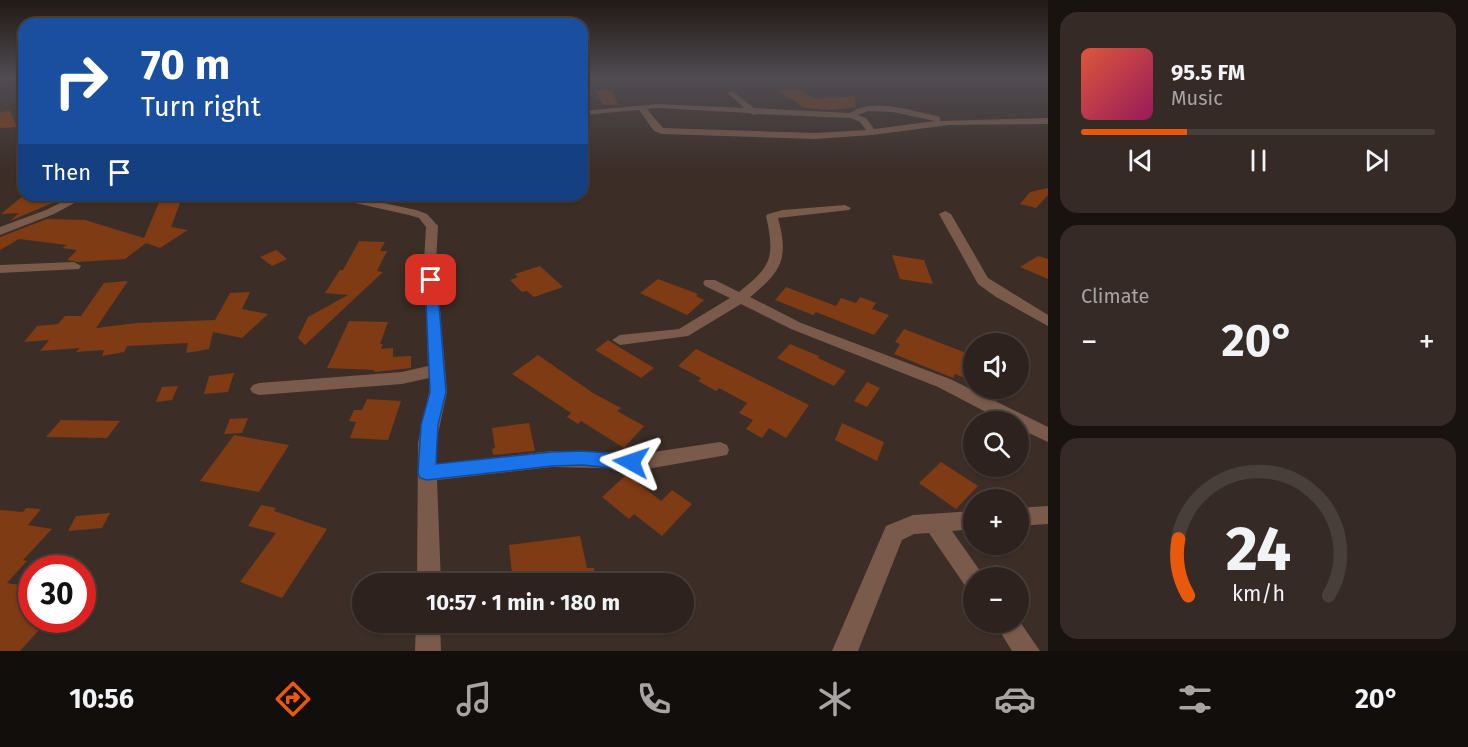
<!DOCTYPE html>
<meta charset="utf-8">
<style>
body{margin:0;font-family:"Fira Sans",sans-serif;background:#352a26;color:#f1f3f6;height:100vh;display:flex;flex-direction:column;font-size:22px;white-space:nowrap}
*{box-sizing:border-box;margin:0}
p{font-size:20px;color:#a7a4a4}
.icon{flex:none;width:33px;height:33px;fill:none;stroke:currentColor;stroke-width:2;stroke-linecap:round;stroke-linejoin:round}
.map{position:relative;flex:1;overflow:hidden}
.details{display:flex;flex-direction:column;gap:12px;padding:12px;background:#191310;width:420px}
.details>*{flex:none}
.top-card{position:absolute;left:18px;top:18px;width:570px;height:183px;border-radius:18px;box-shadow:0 2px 4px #0004,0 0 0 2px #483f3b;background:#1a4fa0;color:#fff;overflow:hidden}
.buttons{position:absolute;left:963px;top:333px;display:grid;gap:12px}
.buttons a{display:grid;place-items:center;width:66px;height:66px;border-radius:50%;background:#2d221d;box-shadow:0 2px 4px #0004,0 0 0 2px #483f3b;font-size:30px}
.speed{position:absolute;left:18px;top:555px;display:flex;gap:12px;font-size:30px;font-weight:700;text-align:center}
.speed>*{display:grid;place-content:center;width:78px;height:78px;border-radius:50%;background:#2d221d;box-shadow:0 2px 4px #0004,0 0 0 2px #483f3b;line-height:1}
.speed .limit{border:9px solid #d22;background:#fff;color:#111}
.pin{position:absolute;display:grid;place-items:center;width:51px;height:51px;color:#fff;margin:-26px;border-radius:12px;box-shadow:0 3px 9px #0006}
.me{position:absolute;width:66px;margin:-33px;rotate:275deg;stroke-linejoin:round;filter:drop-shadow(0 0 4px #0008)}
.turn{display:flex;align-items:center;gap:21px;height:126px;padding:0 24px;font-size:27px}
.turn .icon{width:78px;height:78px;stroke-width:2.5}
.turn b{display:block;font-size:42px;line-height:51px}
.then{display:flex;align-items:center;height:57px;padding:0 24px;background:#0003;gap:12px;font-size:22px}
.big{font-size:45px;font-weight:700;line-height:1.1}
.details .widget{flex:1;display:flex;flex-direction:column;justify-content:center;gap:9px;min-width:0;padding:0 21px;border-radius:18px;background:#352a26}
.details .dial{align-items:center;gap:0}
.dial svg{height:156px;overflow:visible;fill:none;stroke:#483f3b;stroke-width:7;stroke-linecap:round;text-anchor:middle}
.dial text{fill:#f1f3f6;stroke:none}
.song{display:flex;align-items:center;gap:18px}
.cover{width:72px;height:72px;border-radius:9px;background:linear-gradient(135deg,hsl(10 70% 55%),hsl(330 70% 35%))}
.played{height:6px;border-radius:3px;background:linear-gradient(90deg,#ea580c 30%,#483f3b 30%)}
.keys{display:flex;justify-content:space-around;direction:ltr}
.heat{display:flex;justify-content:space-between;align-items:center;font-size:33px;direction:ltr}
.trip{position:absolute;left:352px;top:573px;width:342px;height:60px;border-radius:30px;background:#2d221d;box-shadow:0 2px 4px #0004,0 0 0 2px #483f3b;font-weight:700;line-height:60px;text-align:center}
.menu{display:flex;height:96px;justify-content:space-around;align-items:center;background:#120e0c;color:#a7a4a4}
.menu .icon{width:42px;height:42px}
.menu .current{color:#ea580c}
.menu b{font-size:27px;color:#f1f3f6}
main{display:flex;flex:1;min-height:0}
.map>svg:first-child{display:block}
.building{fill:#7e3b14}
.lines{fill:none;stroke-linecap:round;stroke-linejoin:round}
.minor{fill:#795a4b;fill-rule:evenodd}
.route{fill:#1a73e8;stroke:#114b97;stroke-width:1.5}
</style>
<main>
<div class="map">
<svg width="1048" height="651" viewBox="0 0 1048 651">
<rect width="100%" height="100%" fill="#3c2e27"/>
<path class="building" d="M799,89L815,99L855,96L856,107L831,110L805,108L777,90Z
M595,90H612L618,105H603Z
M10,111L17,127L0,128V112Z
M1048,188V195L1036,208L1020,204L1030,192Z
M24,195H71L10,221L19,213L1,214Z
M166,195H183L171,227L188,230L160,248L146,243L125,259L78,262L67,260L77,250L62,248L67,245L19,239L0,250V237L47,219L85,220L144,238L160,200L159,196Z
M359,241L385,242L380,251H387L377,271L383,272L305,345L298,338L308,317L348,295L325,293L340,270H343Z
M276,250L287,259L272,266L260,257Z
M892,255L924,260L933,284L900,279Z
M1038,256L1048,259V279L1020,267Z
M540,266L563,287L534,297L527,291L522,292L510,280L518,277L515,274Z
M658,279L698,294L696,296L704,300L687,315L640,293Z
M128,281L96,328L137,323L215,320L230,293L250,292L242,309L268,314L242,338L213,332L209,349L186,353L188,343L127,346L124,352L102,356L104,350L76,352L80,348L40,351L49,340L24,342L37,326L58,324L65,316H81L104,283Z
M786,287L836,306L841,298L856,303L860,297L876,303L872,309L889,315L874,335L816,312L813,315L775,300Z
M349,321L388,322L380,344H383L381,349L393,348V357L411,356V368L374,372V370L327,368Z
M904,329L974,356V382L955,374L953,378L894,354L900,344L895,342Z
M608,340L619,347L654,368L641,378L595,350Z
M790,344L819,356L818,358L846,371L834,386L777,358Z
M696,349L809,405L786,438L769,428L762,438L746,429L753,420L739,413L747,403L719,388L716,391L698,381L701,378L678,366Z
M538,355L593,393L621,408L617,411L644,426L624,448L581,421L578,424L567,417L571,413L512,374Z
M234,373L228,392L204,394L209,376Z
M867,382L880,388L867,407L854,401Z
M178,386L172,400L156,402L162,387Z
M367,399L401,401L388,440L350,438L356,422L349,421L354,410H362Z
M248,418L242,433L224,434L230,419Z
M61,420L120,421L107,438L46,437Z
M529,423L535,451L493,455L492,449L495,448L492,428Z
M842,423L884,442L877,461L835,440Z
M234,435L289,445L259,492L200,481Z
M941,462L978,486L956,509L919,483Z
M627,474L661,501L672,490L692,504L662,536L634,514L629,519L602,497Z
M261,505L276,508L274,511L327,529L282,598L240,582L276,533L248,526Z
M26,508L41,509L28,525L52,529L23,560L27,561L7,583L32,587V620H48L20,651H0V510L23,512Z
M110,513L102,528L68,531L76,516Z
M580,536L587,568H594L598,584H513L509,545Z"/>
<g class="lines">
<path class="minor" d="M732,91L754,108L850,113C873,97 912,111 937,116L940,117V121L1048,118V124L949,125L872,135L815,139L662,134L654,131L639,110L582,115V111L658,104L744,108L728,93ZM658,108L749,113L754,115L758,114L851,118L860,122L866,130L815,133L663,128L647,109ZM868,111L893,112L935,121L874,129L866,118L858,115Z
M76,195H89L54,214L0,235V227L46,210Z
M337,195H347L416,210L427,214L438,226L436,262L447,392L436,443L437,464L552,451L647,453L720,442L727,445L729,450L727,455L647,469L552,467L437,480L441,584H417L418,443L429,392V378L402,384L259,395L253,393L250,389L253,385L259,383L402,372L428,366L424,262L426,227L419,218L409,215L337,199Z
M845,205L851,208L849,210L778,218C789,259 782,271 750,297L801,323L950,379L1048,427V442L1018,428V422H1005L938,387L791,329L741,304L688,336L620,345L612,340L620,335L679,329L730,298L705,286L703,283L705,280H715L739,292C772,266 775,257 766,216L768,214L783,210Z
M945,211L951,214L988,278L1048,315V326L996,297L978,284L939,214Z
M74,262L81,266L79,269L0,273V265Z
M1048,506V524L1018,526V508Z
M974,511V529L952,531L985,578H974V590L966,587L929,533L914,534L902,540L858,651H832L886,526L913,515Z
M1018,619L1040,651H1012L994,622H1018Z
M416,622H440L441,651H415Z"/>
</g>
<linearGradient id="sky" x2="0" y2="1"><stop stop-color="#211915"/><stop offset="0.46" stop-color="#504c52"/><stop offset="1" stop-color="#504c52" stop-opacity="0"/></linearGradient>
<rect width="1048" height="169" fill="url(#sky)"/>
<path class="route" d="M431,277L437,280L446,392L438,425L436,464L552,452L583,451L631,455L637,457L640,462L637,468L631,470L583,465L552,466L427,480L420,478L418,473L421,425L430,392L425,280Z"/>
</svg>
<div class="buttons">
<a><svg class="icon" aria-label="sound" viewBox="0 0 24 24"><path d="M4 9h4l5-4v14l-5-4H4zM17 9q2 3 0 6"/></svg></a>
<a><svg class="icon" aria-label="search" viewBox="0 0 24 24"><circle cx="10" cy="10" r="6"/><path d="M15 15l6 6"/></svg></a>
<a>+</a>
<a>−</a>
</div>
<div class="speed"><div class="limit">30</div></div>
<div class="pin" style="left:431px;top:280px;background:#d93025"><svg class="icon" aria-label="arrive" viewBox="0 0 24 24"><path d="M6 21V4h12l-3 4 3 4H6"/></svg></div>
<svg class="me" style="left:631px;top:462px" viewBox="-20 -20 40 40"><path d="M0-17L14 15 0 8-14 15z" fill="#1a73e8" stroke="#fff" stroke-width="4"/></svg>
<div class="trip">10:57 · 1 min · 180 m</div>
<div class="top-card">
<div class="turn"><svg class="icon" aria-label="right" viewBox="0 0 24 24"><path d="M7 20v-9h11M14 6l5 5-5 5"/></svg><div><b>70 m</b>Turn right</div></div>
<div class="then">Then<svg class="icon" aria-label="arrive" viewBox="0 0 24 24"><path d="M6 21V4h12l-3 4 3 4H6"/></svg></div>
</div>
</div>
<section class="details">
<div class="widget">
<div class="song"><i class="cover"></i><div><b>95.5 FM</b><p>Music</p></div></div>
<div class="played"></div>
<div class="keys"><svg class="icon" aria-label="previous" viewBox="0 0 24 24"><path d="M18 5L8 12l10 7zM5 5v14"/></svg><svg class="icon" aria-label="pause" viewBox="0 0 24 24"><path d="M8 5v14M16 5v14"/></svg><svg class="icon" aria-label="next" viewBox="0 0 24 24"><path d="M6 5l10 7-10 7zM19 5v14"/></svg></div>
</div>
<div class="widget"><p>Climate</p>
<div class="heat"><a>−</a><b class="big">20°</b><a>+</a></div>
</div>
<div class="widget dial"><svg viewBox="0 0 100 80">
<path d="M14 69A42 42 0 1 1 86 69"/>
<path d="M14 69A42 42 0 0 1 9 40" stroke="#ea580c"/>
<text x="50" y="56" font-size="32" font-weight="700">24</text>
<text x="50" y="72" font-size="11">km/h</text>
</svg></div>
</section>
</main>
<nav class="menu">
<b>10:56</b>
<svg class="icon current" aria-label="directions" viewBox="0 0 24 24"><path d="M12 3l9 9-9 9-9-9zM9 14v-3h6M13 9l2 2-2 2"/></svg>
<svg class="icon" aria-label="music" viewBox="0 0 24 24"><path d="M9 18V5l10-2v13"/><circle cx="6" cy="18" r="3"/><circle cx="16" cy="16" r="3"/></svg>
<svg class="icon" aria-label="phone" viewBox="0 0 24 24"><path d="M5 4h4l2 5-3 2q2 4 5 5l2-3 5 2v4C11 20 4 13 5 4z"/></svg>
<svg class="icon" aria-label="climate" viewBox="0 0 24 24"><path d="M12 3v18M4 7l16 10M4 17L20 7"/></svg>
<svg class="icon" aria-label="car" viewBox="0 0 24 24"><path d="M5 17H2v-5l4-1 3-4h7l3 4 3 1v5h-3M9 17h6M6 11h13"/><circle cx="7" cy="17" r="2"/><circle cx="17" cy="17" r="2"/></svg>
<svg class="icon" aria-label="filters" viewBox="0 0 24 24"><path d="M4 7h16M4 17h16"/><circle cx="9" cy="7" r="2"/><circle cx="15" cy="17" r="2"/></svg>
<b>20°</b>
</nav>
